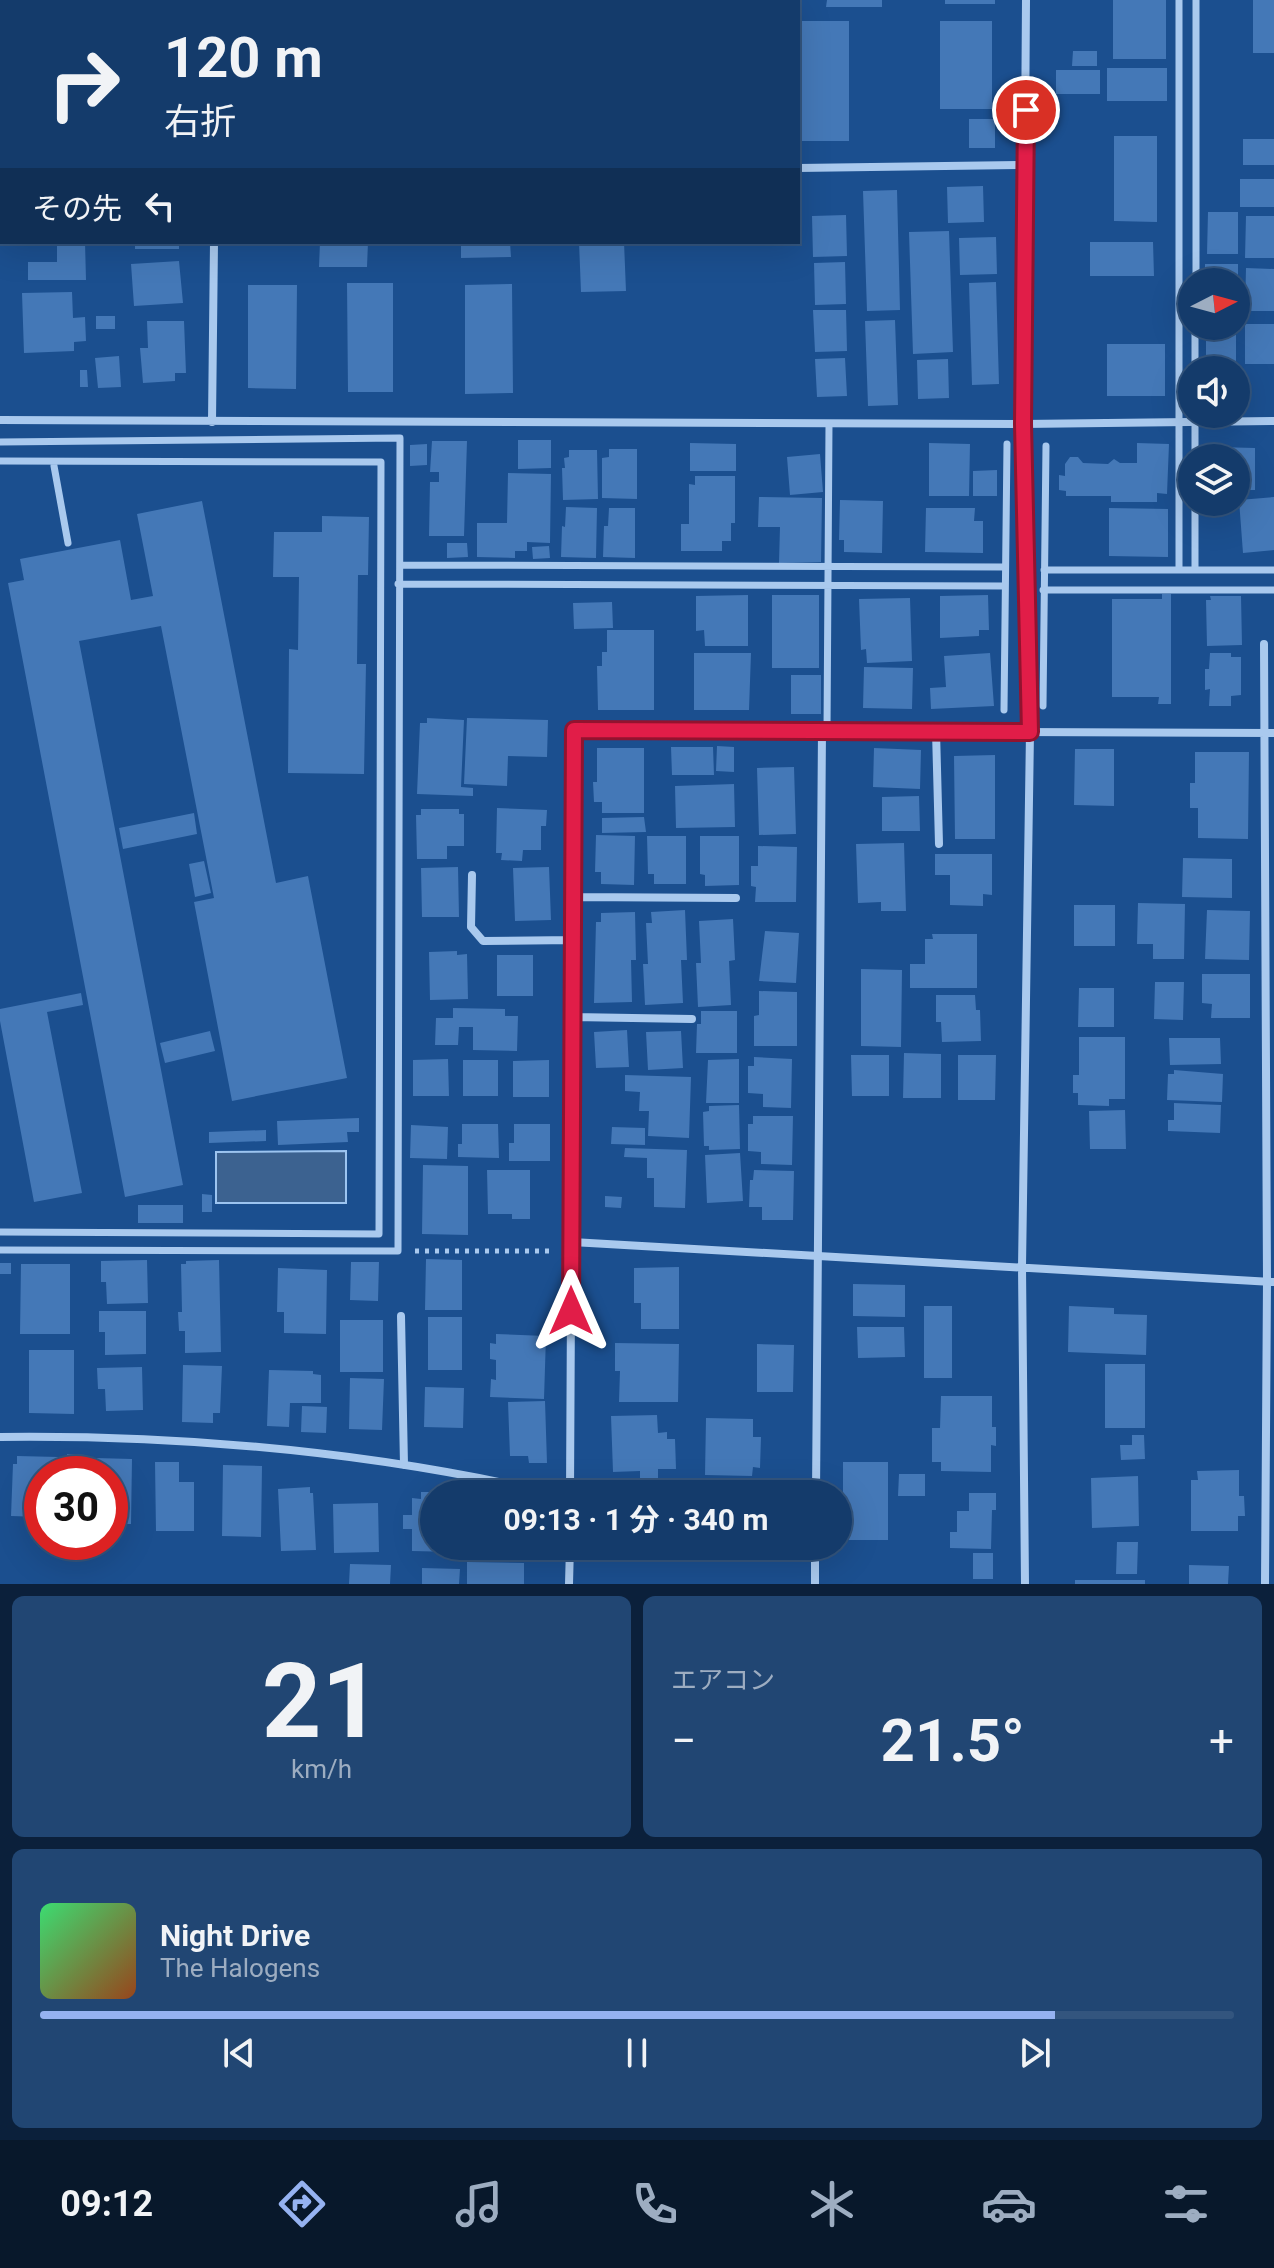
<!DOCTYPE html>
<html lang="ja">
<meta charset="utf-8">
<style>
body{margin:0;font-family:Roboto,"Noto Sans JP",sans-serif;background:#214673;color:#f1f3f6;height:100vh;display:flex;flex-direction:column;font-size:30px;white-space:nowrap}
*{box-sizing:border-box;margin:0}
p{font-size:26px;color:#9dadc1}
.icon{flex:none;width:44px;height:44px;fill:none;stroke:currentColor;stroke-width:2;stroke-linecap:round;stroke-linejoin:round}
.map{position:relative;height:1584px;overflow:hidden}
.sheet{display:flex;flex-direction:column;gap:12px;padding:12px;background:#0b203b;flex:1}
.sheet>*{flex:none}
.top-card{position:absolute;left:0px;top:0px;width:800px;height:244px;box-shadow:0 8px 32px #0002,0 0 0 2px #33557e;background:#143b6b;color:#f1f3f6;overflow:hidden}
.needle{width:52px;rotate:84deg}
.buttons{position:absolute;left:1178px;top:268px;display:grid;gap:16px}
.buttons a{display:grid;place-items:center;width:72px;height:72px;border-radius:50%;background:#143b6b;box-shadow:0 8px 32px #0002,0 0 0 2px #33557e;font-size:40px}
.speed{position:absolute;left:24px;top:1456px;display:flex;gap:16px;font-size:40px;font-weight:700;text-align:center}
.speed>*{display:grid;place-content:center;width:104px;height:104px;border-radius:50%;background:#143b6b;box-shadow:0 8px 32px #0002,0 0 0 2px #33557e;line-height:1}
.speed .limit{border:12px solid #d22;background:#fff;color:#111}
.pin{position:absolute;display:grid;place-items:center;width:68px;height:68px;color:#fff;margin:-34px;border:4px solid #fff;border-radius:50%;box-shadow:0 2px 8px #0007}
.me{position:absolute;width:88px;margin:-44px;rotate:0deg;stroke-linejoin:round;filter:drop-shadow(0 0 6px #0008)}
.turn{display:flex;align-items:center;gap:28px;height:168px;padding:0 32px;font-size:36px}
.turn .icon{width:104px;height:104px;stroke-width:2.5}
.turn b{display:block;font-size:56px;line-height:68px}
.then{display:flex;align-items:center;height:76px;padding:0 32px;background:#0003;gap:16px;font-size:30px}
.big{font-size:60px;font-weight:700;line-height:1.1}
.sheet .tile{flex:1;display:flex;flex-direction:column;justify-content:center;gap:12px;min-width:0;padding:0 28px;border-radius:12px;background:#214673}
.sheet .dial{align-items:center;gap:0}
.dial b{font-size:104px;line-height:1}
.song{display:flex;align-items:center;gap:24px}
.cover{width:96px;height:96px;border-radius:12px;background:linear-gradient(135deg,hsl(140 70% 55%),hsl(20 70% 35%))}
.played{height:8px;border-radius:4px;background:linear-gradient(90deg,#95b2f1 85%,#33557e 85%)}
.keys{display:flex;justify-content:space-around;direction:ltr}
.heat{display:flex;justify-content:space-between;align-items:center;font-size:44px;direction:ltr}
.sheet .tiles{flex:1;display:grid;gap:12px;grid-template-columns:1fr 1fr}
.tile:last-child{grid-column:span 2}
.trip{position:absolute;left:420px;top:1480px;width:432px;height:80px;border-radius:40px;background:#143b6b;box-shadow:0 8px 32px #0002,0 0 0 2px #33557e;font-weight:700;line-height:80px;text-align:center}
.menu{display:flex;height:128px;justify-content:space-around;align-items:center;background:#08182b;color:#9dadc1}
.menu .icon{width:56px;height:56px}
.menu .selected{color:#95b2f1}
.menu b{font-size:36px;color:#f1f3f6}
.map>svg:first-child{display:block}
.water{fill:#3c6290;stroke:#9cc4f0;stroke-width:2}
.building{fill:#4478b7}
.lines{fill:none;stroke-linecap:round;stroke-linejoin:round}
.path{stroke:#a9c9ee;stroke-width:5;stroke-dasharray:4 6;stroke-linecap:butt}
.pedestrian{stroke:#a9c9ee;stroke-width:7}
.minor{stroke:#a9c9ee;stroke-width:8}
.route-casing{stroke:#92132f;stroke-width:20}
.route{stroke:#e11d48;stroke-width:14}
</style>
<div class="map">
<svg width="1274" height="1584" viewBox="0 0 1274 1584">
<rect width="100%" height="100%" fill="#1b4f8f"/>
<path class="water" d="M346,1151V1203H216V1152Z"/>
<path class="building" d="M827,0H882V7H826Z
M945,0H995V4H945Z
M1113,0H1166V59H1113Z
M1253,0H1274V53H1253Z
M798,21H849V141H798Z
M940,21H992V109H940Z
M1073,51H1097V66H1072Z
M1107,68H1167V101H1107Z
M1056,70H1100V94H1056Z
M969,119H995V148H969Z
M1114,136H1157V222L1114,221Z
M1243,139H1274V165H1243Z
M1240,179H1274V207H1240Z
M983,186L984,222L948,223L947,187Z
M897,190L900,310L867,311L863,191Z
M1208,212H1238V254H1207Z
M846,215L847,256L813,257L812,216Z
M1246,216H1274V258H1245Z
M949,231L953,352L913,354L909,232Z
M996,237L997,274L960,275L959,238Z
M57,242H85L86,280H28V262H57Z
M135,242H179V249H135Z
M320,242H368L367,267H319Z
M461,242H510L511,257L461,258Z
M579,242H624L626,291L581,292Z
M1090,242H1153L1154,276H1090Z
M179,261L183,303L134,306L131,264Z
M845,262L846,304L815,305L814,263Z
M1205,264H1238V282H1205Z
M1246,268L1274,269V311H1245Z
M996,282L999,384L972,385L969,283Z
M347,283H393V392H348Z
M512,284L513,393L465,394V285Z
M248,285H297L296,389L248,388Z
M72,292L73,318L85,317L86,341L74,342V351L24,353L22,293Z
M813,310H846L847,351L815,352Z
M96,316H115V329H96Z
M895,320L898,405L868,406L865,321Z
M147,321H184L186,373H175V381L143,383L140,348H148Z
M1245,324H1274V364H1245Z
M1206,326H1236V365H1206Z
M1107,344H1165V396H1107Z
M119,356L121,387L98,388L95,358Z
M845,358L847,396L817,397L815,359Z
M948,359L949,398L918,399L917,360Z
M80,370H87L88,387H80Z
M1236,372H1240V407H1236Z
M518,440H551V468L518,469Z
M432,441H467L464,536H429L430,482H439V472H430Z
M690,443L736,444V471H690Z
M929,443L970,444L969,496H929Z
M1137,443L1169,444L1167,494L1157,493V502H1111V496H1066V491L1059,490V475L1065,476V464L1070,457H1078L1083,463L1108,464L1114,459L1120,463H1137Z
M427,444V465L410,466V445Z
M1217,447L1255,448V490H1236V458H1217Z
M609,449H637V499L602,498V458L609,457Z
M569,450H597L598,499L563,500L562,468H565L564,458L569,457Z
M820,454L823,492L790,495L787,457Z
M997,470V496H973V471Z
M508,473L551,474L550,543L527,542V551H515V558L477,557V523H507Z
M695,476H735V523H731V541H722V551H681V524H689V484L695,485Z
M759,497L822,498L821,562L779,563L780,527H758Z
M1274,497V550L1243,553L1239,500Z
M840,500L883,501L882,553L844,552V540H839Z
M202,501L276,883L308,876L347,1078L232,1101L194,902L214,898L161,626L79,641L183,1185L125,1197L8,583L24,580L20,559L120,540L131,600L153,596L137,514Z
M566,507L597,508L596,558L561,557L562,526L565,527Z
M609,508H635V558L603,557L604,526H608Z
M926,508H975L974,521H983V553L925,552Z
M1109,508L1168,509V557L1109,556Z
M322,516L369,517L368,575H358L357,664H366L364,774L288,773L289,649L298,650L299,577H273L274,532H322Z
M447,543H467L468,557L447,558Z
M549,546L550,558L533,559L532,547Z
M1162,594H1171V704H1158L1159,697H1112V599H1162Z
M748,595V646H705L704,630L696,631V596Z
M772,595H819V668H772Z
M988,595L989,630H979V636L940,638V596Z
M1210,596H1241L1242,645L1207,646L1206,600H1211Z
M910,598L912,661L867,663L866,649L861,650L859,599Z
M612,602L613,628L574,629L573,603Z
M607,630H654V710H598L597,666H602V652H607Z
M694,653H751L749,710H694Z
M990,653L994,706L931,709L930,688L946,687L944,656Z
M1210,653H1231V657H1241V695L1231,696V706H1209L1210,689L1205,690V669H1209Z
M864,667L913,668L912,709L863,708Z
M791,675H821V714H791Z
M427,718L464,720L461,787L473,788V796L417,794L420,723H427Z
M467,718L548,720L547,757L508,756L507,786L464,784Z
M717,746L734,747V772L716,771Z
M671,747H713L714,775H672Z
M597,748H644V813H602V802H594L593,782H597Z
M874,748L921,750L920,789L873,787Z
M1075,749H1114V806L1074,805Z
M1195,752H1249L1248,839L1198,838V808H1190V783H1195Z
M995,755V839H955L954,756Z
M794,767L796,834L759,835L757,768Z
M734,784L735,827L676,828L675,786Z
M919,796L920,831H882V797Z
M497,808L547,810L546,826H541V850H523L522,861L501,860L502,853H496Z
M421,809H459V814H464V846H447V859H417L416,815H421Z
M194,813L197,834L123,849L119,828Z
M644,817L646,832L602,833V818Z
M596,835L635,836L634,885L601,884V872H595Z
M647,836H686V884H654V874H648Z
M700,836H739V885L705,886V875L700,874Z
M904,843L906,911H881V902L858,903L856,844Z
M758,846L797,847L796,902H755L756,887L751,886V866H758Z
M935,854H992V895L983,894V906L950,905V875H935Z
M1183,858L1232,859V898L1182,897Z
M204,861L211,893L195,897L189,864Z
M458,867L459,917H422L421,868Z
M549,867L551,920L515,921L513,868Z
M1138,903L1185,904L1184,959H1153V944H1137Z
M1074,905H1115V946H1074Z
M685,910L687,960H681L683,1003L645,1005L643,964H648L646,923H652L651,912Z
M1207,910L1250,911L1249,960L1205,959Z
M635,912L636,960H631L632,1002L594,1003L596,922H601V913Z
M733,919L735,960L729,961L731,1005L698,1007L696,963H701L699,921Z
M765,931L799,933L796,983L759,981Z
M932,934H977V988H910V964H925V939H933Z
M457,951V955L467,954L468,999L430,1000L429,952Z
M497,955H533V996H497Z
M861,969L902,970L901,1047L861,1046Z
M1202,974H1250V1018H1211L1212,1004L1202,1003Z
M1155,982H1184L1183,1020L1154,1019Z
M1079,988H1114V1027H1078Z
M759,991L797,992V1046H754V1016L759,1015Z
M81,993L83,1005L47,1012L82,1193L34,1202L0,1021V1009Z
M936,995H975L976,1010H980L981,1041L942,1042L941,1022H936Z
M453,1008L505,1009V1016H518L517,1051L473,1050V1027H459L458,1045H435L436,1018H453Z
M701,1011H737V1053H696L697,1024H701Z
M627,1030L629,1067L596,1068L594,1032Z
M210,1031L215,1051L165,1063L160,1043Z
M681,1031L683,1068L648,1070L646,1032Z
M1079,1037H1125V1099H1109V1106L1078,1105V1093H1073V1075H1079Z
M1169,1038H1220L1221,1064L1170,1065Z
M904,1053L941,1054V1098H903Z
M851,1055H889V1096H852Z
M958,1055H996L995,1100H958Z
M754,1057L792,1059L791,1108L763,1107V1094L748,1093V1066H754Z
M448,1059L449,1096H413V1060Z
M739,1059V1103H706L708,1060Z
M463,1060H498V1096H463Z
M549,1060V1097H513V1061Z
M1174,1070L1223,1074L1222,1102L1167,1100L1168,1074H1174Z
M625,1075L691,1077L689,1138L648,1136L649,1111H639L640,1092L625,1091Z
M1174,1103L1221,1105L1220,1133L1168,1131V1120H1174Z
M739,1105L740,1149L709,1150V1146H704L703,1112L709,1111V1106Z
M1125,1110L1126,1149H1090L1089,1111Z
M753,1116H793L792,1165L761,1164V1152L748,1151V1124H753Z
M359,1118V1132H347L348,1142L278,1145L277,1121Z
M462,1124H498L499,1158L458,1157V1144H462Z
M514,1124H550V1161H509V1143H514Z
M411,1125L448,1127L447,1159L410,1158Z
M612,1127L645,1128V1145L611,1144Z
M266,1130V1141L209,1143V1132Z
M625,1148L687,1150L685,1208L654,1207V1178H647V1158L624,1157Z
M740,1153L743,1201L707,1203L705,1155Z
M423,1165L468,1166V1235L422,1234Z
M487,1170H530V1219H512V1214H488Z
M754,1170L794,1171L793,1220H762V1207H749L750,1180H753Z
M202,1194L212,1195V1212H202Z
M605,1196L622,1197L621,1208L605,1207Z
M138,1205H183V1223H138Z
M426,1259L462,1260V1310H425Z
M147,1260L148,1303L107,1304L106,1282H101V1261Z
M219,1260L221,1352L185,1353V1331H179L178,1312H182L181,1264H186V1261Z
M351,1262H379L378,1301L350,1300Z
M0,1263H11V1274H0Z
M21,1264H70V1334H20Z
M679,1267V1329H641V1303H634V1268Z
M278,1268L327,1270L326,1334L284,1333V1312H277Z
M853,1284L905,1285V1317L853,1316Z
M924,1306H952V1378H924Z
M1069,1306L1114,1308V1314L1147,1315L1146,1355L1068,1352Z
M99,1311H146V1354L105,1355V1332H99Z
M428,1317H462V1370H428Z
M340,1320H383V1372H340Z
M857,1327H904L905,1357L858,1358Z
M496,1334L546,1336L544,1399L490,1397L491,1379L496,1380V1360L490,1359V1343L496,1344Z
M615,1343L679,1344L678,1402H619L620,1371H615Z
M757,1344L794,1345L793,1392H757Z
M29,1350H74V1414L29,1413Z
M1105,1364H1145V1428H1105Z
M183,1365L222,1366L220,1413H213V1423L182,1422Z
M142,1367L143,1410L106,1411L105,1389H98L97,1368Z
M269,1370L313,1371V1374L321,1375V1403H290L289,1427L267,1426Z
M350,1378L384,1379L382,1430L349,1429Z
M425,1387L464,1388L463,1428L424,1427Z
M941,1396H992V1427H996V1446L991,1445V1472L941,1471V1462H932V1428H940Z
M545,1401L547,1463H529L528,1456H510L508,1402Z
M302,1406L327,1407L326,1433L301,1432Z
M657,1415L658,1433L667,1432V1439H675L676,1469H658V1478L640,1479V1471L613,1472L611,1416Z
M706,1418L753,1419V1437H761L760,1468L753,1467L752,1476L705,1475Z
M1132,1435H1144L1145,1459L1121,1460L1120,1445H1132Z
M67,1454L86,1455L85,1474H67Z
M17,1456L59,1457V1474H42V1517L11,1516L13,1464H17Z
M95,1458L132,1459L131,1524H110V1474H95Z
M155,1462H179V1482H194V1531H156Z
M843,1462H888V1540H843Z
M223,1465L262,1466L261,1537L222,1536Z
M1239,1470V1496H1244L1245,1516H1238V1531H1191V1480H1198L1197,1471Z
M899,1474H925V1496H898Z
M1138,1476L1139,1526L1092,1528L1091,1478Z
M310,1487V1493H313L316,1550L281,1551L278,1489Z
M421,1492H434V1546H454V1552L412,1551V1529H403V1515H412V1498L421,1499Z
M969,1493H996V1510H992L991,1549L950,1548V1532H957V1511H969Z
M378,1503L379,1552L334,1553L333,1504Z
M1117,1542H1138L1137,1574H1116Z
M495,1546H538V1551H495Z
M973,1553H993V1579H973Z
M467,1562L524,1563V1584H467Z
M350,1564L391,1565L390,1584H349Z
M1189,1565L1229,1566L1228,1584H1189Z
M422,1568L460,1569L459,1584H422Z
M1075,1580H1145V1584H1075Z"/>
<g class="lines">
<path class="path" d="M415,1251H553"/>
<path class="pedestrian" d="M1179,0V570
M1196,282V0
M1195,370V326
M1195,414V458
M0,442L400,438L398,1251L0,1250
M0,461L381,462L379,1234L0,1232
M54,466L68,543
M1195,502V570
M400,565L1005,567
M1044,570H1274
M398,584L1005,586
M1043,590H1274
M1043,706L1046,446
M1004,710L1007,444
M827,731L829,424"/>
<path class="minor" d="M494,0V2
M772,0V2
M216,2V0
M0,166H2
M798,168L1026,165
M0,420L1023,424L1274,421
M212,422L214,242
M1264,644L1267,1281L1265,1584
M936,731L939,844
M472,875L471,927L483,941L574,940
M573,897L736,898
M573,1017L692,1019
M572,1242L1274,1282
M401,1316L404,1465
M0,1437C186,1435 373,1452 554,1494
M570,1494L574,730L1274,733
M816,1494L822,731
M569,1584L570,1546
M815,1584V1546
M1025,1584L1022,1267L1030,732L1023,424L1026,0"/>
</g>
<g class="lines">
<defs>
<path id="route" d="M571,1311L574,730L1030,732L1023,424L1026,110"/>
</defs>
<use href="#route" class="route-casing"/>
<use href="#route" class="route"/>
</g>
</svg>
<div class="buttons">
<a><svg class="needle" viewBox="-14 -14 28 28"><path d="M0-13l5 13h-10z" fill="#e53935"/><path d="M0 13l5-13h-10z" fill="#9dadc1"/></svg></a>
<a><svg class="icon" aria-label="sound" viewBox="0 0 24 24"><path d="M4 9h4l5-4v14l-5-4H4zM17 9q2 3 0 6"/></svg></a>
<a><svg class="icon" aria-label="layers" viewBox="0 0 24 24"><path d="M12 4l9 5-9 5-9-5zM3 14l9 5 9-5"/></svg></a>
</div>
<div class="speed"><div class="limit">30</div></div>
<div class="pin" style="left:1026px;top:110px;background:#d93025"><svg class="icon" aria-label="arrive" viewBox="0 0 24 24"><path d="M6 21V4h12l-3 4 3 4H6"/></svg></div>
<svg class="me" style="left:571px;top:1311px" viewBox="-20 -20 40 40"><path d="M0-17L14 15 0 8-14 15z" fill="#e11d48" stroke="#fff" stroke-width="4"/></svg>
<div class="trip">09:13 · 1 分 · 340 m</div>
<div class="top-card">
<div class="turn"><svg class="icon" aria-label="right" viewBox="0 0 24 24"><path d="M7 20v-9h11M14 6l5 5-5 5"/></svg><div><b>120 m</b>右折</div></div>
<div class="then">その先<svg class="icon" aria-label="left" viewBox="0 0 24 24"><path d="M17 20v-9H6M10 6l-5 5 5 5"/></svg></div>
</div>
</div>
<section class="sheet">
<div class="tiles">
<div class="tile dial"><b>21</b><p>km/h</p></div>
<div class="tile"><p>エアコン</p>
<div class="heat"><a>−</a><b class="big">21.5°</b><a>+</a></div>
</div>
<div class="tile">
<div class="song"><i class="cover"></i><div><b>Night Drive</b><p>The Halogens</p></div></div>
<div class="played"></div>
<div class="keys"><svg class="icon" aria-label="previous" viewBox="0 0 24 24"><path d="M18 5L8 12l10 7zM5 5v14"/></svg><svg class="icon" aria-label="pause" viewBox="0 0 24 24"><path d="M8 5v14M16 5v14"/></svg><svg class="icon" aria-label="next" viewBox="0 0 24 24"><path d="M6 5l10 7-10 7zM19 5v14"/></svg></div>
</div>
</div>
</section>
<nav class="menu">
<b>09:12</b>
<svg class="icon selected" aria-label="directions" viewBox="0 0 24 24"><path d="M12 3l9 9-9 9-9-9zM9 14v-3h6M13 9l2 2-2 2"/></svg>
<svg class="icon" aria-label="music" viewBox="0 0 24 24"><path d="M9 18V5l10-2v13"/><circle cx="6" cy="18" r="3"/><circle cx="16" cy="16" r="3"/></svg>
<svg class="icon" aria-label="phone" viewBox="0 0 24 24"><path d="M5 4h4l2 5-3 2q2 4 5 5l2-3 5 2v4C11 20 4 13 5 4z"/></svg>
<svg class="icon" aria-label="climate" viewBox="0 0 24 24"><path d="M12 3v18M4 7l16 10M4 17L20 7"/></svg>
<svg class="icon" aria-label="car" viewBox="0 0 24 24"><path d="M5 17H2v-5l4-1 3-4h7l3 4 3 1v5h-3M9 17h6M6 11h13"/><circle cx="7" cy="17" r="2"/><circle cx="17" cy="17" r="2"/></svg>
<svg class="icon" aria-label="filters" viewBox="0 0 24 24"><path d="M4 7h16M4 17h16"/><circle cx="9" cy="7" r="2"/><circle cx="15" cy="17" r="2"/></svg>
</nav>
